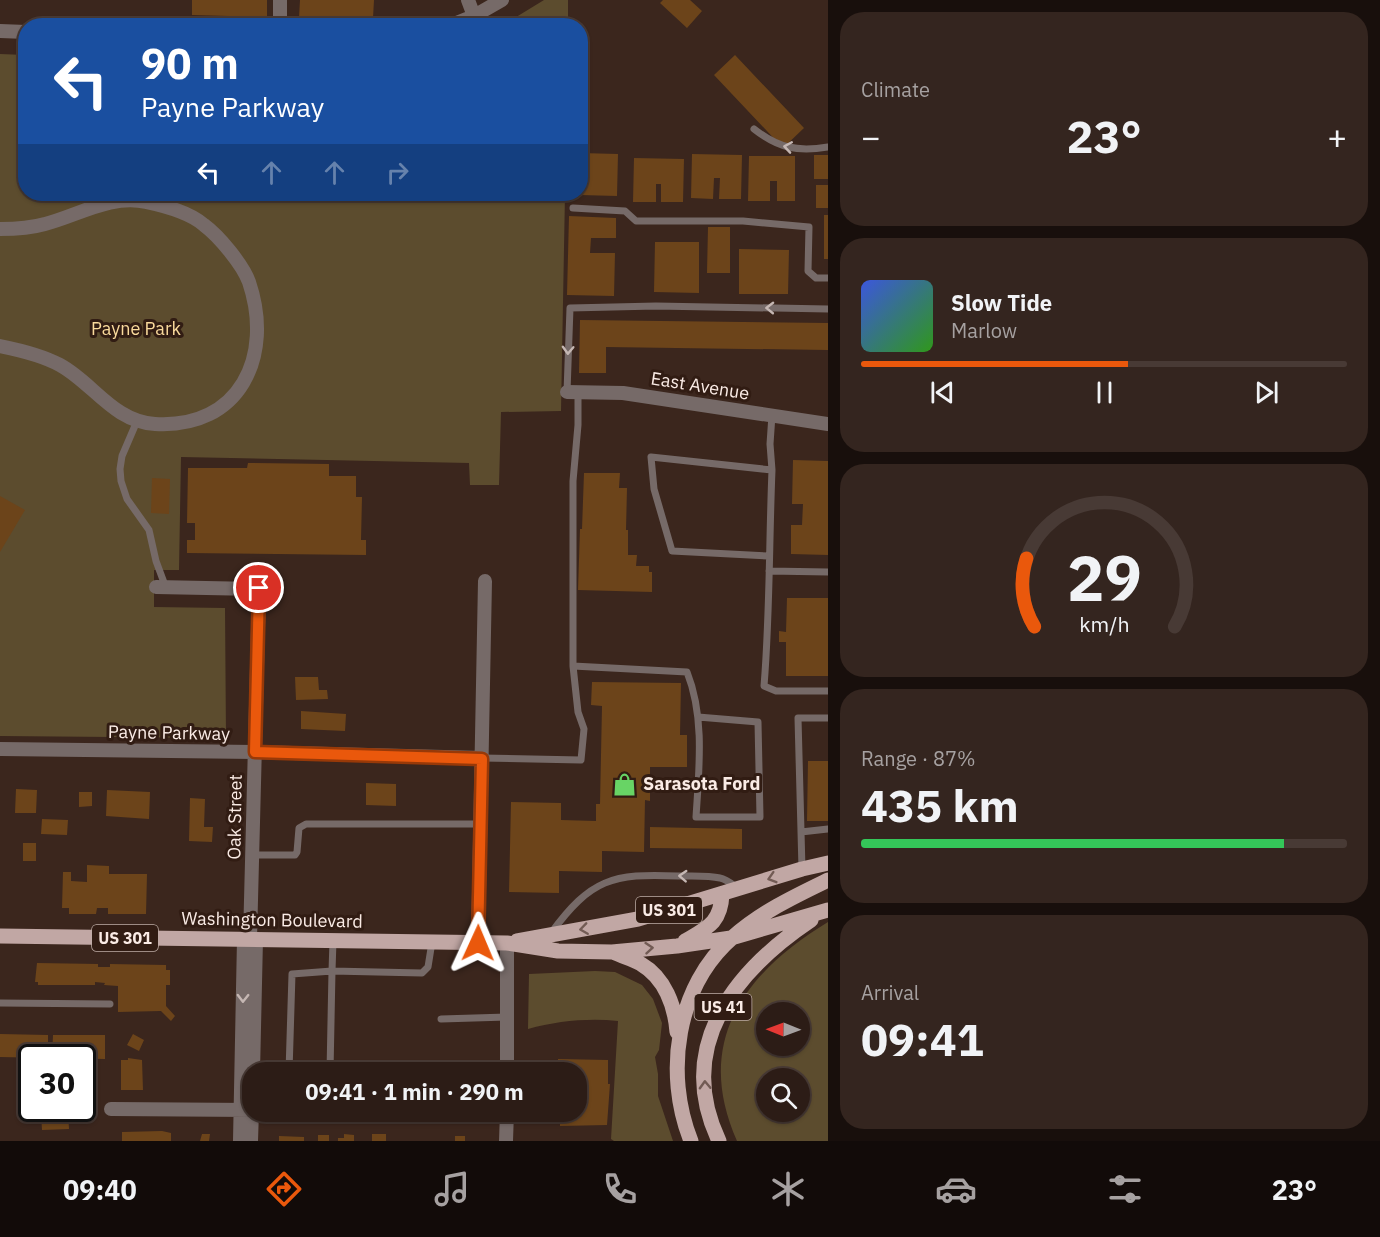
<!DOCTYPE html>
<meta charset="utf-8">
<style>
body{margin:0;font-family:"IBM Plex Sans",sans-serif;background:#34251f;color:#f1f3f6;height:100vh;display:flex;flex-direction:column;font-size:22px;white-space:nowrap}
*{box-sizing:border-box;margin:0}
p{font-size:20px;color:#a6a1a1}
.icon{flex:none;width:33px;height:33px;fill:none;stroke:currentColor;stroke-width:2;stroke-linecap:round;stroke-linejoin:round}
.map{position:relative;flex:1;overflow:hidden}
.sheet{display:flex;flex-direction:column;gap:12px;padding:12px;background:#180f0c;width:552px}
.sheet>*{flex:none}
.banner{position:absolute;left:18px;top:18px;width:570px;height:183px;border-radius:24px;box-shadow:0 2px 4px #0004,0 0 0 2px #483a35;background:#1a4fa0;color:#fff;overflow:hidden}
.needle{width:39px;rotate:271deg}
.buttons{position:absolute;left:756px;top:1002px;display:grid;gap:12px}
.buttons a{display:grid;place-items:center;width:54px;height:54px;border-radius:50%;background:#2c1c16;box-shadow:0 2px 4px #0004,0 0 0 2px #483a35;font-size:30px}
.speed{position:absolute;left:18px;top:1044px;display:flex;gap:12px;font-size:30px;font-weight:700;text-align:center}
.speed>*{display:grid;place-content:center;width:78px;height:78px;border-radius:50%;background:#2c1c16;box-shadow:0 2px 4px #0004,0 0 0 2px #483a35;line-height:1}
.speed .limit{border:3px solid #111;border-radius:9px;background:#fff;color:#111}
.pin{position:absolute;display:grid;place-items:center;width:51px;height:51px;color:#fff;margin:-26px;border:3px solid #fff;border-radius:50%;box-shadow:0 2px 6px #0007}
.me{position:absolute;width:66px;margin:-33px;rotate:1deg;stroke-linejoin:round;filter:drop-shadow(0 0 4px #0008)}
.turn{display:flex;align-items:center;gap:21px;height:126px;padding:0 24px;font-size:27px}
.turn .icon{width:78px;height:78px;stroke-width:2.5}
.turn b{display:block;font-size:42px;line-height:51px}
.lanes{display:flex;align-items:center;height:57px;padding:0 24px;background:#0003;justify-content:center;gap:30px;direction:ltr}
.lanes .off{opacity:.35}
.big{font-size:45px;font-weight:700;line-height:1.1}
.sheet .widget{flex:1;display:flex;flex-direction:column;justify-content:center;gap:9px;min-width:0;padding:0 21px;border-radius:24px;background:#34251f}
.sheet .dial{align-items:center;gap:0}
.dial svg{height:156px;overflow:visible;fill:none;stroke:#483a35;stroke-width:7;stroke-linecap:round;text-anchor:middle}
.dial text{fill:#f1f3f6;stroke:none}
.song{display:flex;align-items:center;gap:18px}
.cover{width:72px;height:72px;border-radius:9px;background:linear-gradient(135deg,hsl(230 70% 55%),hsl(110 70% 35%))}
.played{height:6px;border-radius:3px;background:linear-gradient(90deg,#ea580c 55%,#483a35 55%)}
.keys{display:flex;justify-content:space-around;direction:ltr}
.heat{display:flex;justify-content:space-between;align-items:center;font-size:33px;direction:ltr}
.charge{height:9px;border-radius:4px;background:linear-gradient(90deg,#34c759 87%,#483a35 0)}
.trip{position:absolute;left:242px;top:1062px;width:345px;height:60px;border-radius:24px;background:#2c1c16;box-shadow:0 2px 4px #0004,0 0 0 2px #483a35;font-weight:700;line-height:60px;text-align:center}
.tab-bar{display:flex;height:96px;justify-content:space-around;align-items:center;background:#120b09;color:#a6a1a1}
.tab-bar .icon{width:42px;height:42px}
.tab-bar .active{color:#ea580c}
.tab-bar b{font-size:27px;color:#f1f3f6}
main{display:flex;flex:1;min-height:0}
.map>svg:first-child{display:block}
.green{fill:#5c4c2e;fill-rule:evenodd}
.building{fill:#6c441a}
.lines{fill:none;stroke-linecap:round;stroke-linejoin:round}
.lane{stroke:#766a68;stroke-width:7}
.street{stroke:#766a68;stroke-width:14}
.primary{stroke:#c1a7a4;stroke-width:15}
.oneway{stroke:#c5b7b3}
.oneway2{stroke:#725b54}
.route-casing{stroke:#983908;stroke-width:15}
.route{stroke:#ea580c;stroke-width:10}
.labels{text-anchor:middle;stroke-width:6;stroke-linejoin:round;paint-order:stroke}
.shield{fill:#311c13;stroke:#beada6;stroke-width:1.5}
.shield-label{font-size:16px;font-weight:bold;fill:#faebe5}
.park-label{font-size:18px;fill:#fada9c;stroke:#311c13}
.street-label{font-size:18px;fill:#faebe5;stroke:#311c13}
.poi-label{font-size:18px;font-weight:bold;fill:#faebe5;stroke:#311c13;text-anchor:start}
</style>
<main>
<div class="map">
<svg width="828" height="1141" viewBox="0 0 828 1141">
<rect width="100%" height="100%" fill="#3b261d"/>
<path class="green" d="M544,0H568V25H503Z
M0,54L25,55L26,194H565L561,411L501,412L499,485H470L469,463L181,457L179,570H154V607L225,608L226,738L0,736Z
M828,922V1141H737C693,1042 744,973 828,922ZM766,1012H800V1046H766ZM766,1078H800V1112H766Z
M595,971L615,972L642,985L653,999L662,1023L659,1050L655,1057L658,1074V1096L673,1141H614L611,1139L618,1021C588,1018 557,1021 528,1029L529,974Z"/>
<path class="building" d="M192,0H267V17L192,15Z
M300,0H374L373,18H299Z
M663,0H690L702,11L687,28L660,3Z
M735,55L804,128L783,148L714,75Z
M580,153L618,154L617,196L580,195Z
M692,154L742,155L741,199H719L720,178H714L713,199L691,198Z
M814,155H828V179H814Z
M749,156H795V201H777V181H770V201H748Z
M634,158L684,159L683,202H661V184H656V202H633Z
M816,185H828V208H816Z
M824,215H828V259H824Z
M569,216L616,218V238H591L590,253H615L614,296L567,295Z
M708,227H730V273H707Z
M655,242H699V293L654,292Z
M739,249L789,250L788,294H739Z
M580,320L828,323V350L606,347V373H579Z
M793,460L828,461V555L791,554V525H802L803,504H792Z
M248,463L329,464V476H356V497H362L361,540H366V555L187,553V540H195V523H187L188,468H247Z
M584,473H620L619,488H627L626,530H628V555H637L636,566H649V572H652V592L578,590L580,529H582Z
M152,478L170,479L169,514L151,513Z
M0,496L25,510L0,552Z
M787,598H828V676H786V642H779V631L786,632Z
M295,677H318L319,690H327L328,699L296,700Z
M592,682L681,683L680,735H687V767H650V801L645,800L644,852L602,851V872L559,871V893L509,892L511,802L561,803V820L596,821V804H600L602,706L591,705Z
M301,711L346,714L345,731L301,729Z
M808,761H828V821H807Z
M366,783L396,784V806L366,805Z
M16,789L37,790L36,813H15Z
M107,790L150,792L149,819L106,816Z
M79,792H92V806L79,807Z
M190,798L205,799L204,827H213L212,842L189,841Z
M42,819L68,820L67,835L41,834Z
M650,827L742,829V849L650,848Z
M23,843H36V861H23Z
M87,865L109,866V874H147L146,914H108V908H97L96,914H69V908H62L63,872H71V881L87,882Z
M37,963L98,964V967H110V964L166,965V970H170V985H166V1006L175,1016L171,1021L161,1011L118,1012V986L104,985L105,983L95,982V985H38V982H35Z
M0,1034L48,1035V1058L0,1057Z
M133,1034L144,1040L139,1051L127,1045Z
M53,1035H105V1059L52,1058Z
M128,1058L142,1060L143,1090H121V1060H128Z
M558,1059L608,1060V1084H610L607,1125L560,1126V1123H556L557,1112H576V1072H558Z
M44,1110L68,1111L69,1129L42,1130L41,1114H44Z
M162,1131L171,1133V1141H122V1132Z
M202,1134H210L209,1141H200Z
M344,1134L354,1135V1141H338V1138H344Z
M372,1134H386V1141H372Z
M318,1135H329V1141H318Z
M279,1136L304,1137V1141H279Z
M455,1136H465V1141H455Z"/>
<g class="lines">
<path class="lane" d="M754,129C778,148 797,152 828,147
M573,208L625,211L636,221H743L809,227L808,271L816,278H828
M567,392L570,308L656,306L828,309
M578,392V425L573,481V666L687,672C705,717 699,769 696,817H760L758,722L698,717
M137,421L122,456L120,469L121,481L127,499L149,530L156,561L166,588
M772,470L770,444L772,415
M768,556L672,551L654,489L651,457L772,470C769,542 770,614 764,686L776,691H828
M769,571L828,572
M482,758L581,760L584,729L578,712L573,666
M801,832L828,829
M252,855H295L297,852L299,828L306,824H480
M802,869L798,718H828
M551,933C591,879 612,873 678,876C691,876 708,875 720,878C726,879 732,884 736,887
M0,1003L110,1004
M441,1019L507,1017
M289,1072L292,974L332,971L333,941
M330,1072L332,971L422,973L428,967L432,942"/>
<path class="street" d="M468,0L474,16
M280,26V0
M449,26L474,16L502,0
M0,31L26,32
M0,229C15,229 31,228 45,224C77,216 111,194 146,202C165,206 189,212 204,225C219,236 243,265 249,282C274,356 240,429 155,424C114,422 93,383 60,365C42,355 20,350 0,346
M567,392L623,393L828,424
M156,587L259,589L250,939
M0,749L255,752L482,758
M478,943L485,581
M253,1072L256,939
M507,1072V943
M111,1109L252,1110
M314,1112L475,1115
M240,1141L244,939
M251,1141L252,1111
M506,1141L507,1112"/>
<path class="primary" d="M0,936L507,943L558,951L612,952L677,946L731,938L828,910
M517,941L638,919L802,869L828,863
M685,941C707,928 721,923 722,894
M615,953C624,957 633,959 641,964C665,978 675,1006 677,1032
M691,1141C664,1074 676,986 733,937C761,912 795,896 828,880
M719,1141C674,1046 735,971 811,920"/>
</g>
<defs><path id="oneway-chevron" d="M-2-3.5L2.5 0L-2 3.5" fill="none" stroke-width="1.6" stroke-linecap="round" stroke-linejoin="round" transform="scale(1.5)"/></defs>
<g class="oneway">
<use href="#oneway-chevron" transform="translate(788 147) rotate(-171)"/>
<use href="#oneway-chevron" transform="translate(770 308) rotate(-179)"/>
<use href="#oneway-chevron" transform="translate(568 350) rotate(92)"/>
<use href="#oneway-chevron" transform="translate(683 876) rotate(-177)"/>
<use href="#oneway-chevron" transform="translate(243 998) rotate(91)"/>
</g>
<g class="oneway2">
<use href="#oneway-chevron" transform="translate(772 878) rotate(163)"/>
<use href="#oneway-chevron" transform="translate(584 929) rotate(172)"/>
<use href="#oneway-chevron" transform="translate(649 948) rotate(-5)"/>
<use href="#oneway-chevron" transform="translate(705 1085) rotate(-92)"/>
</g>
<g class="lines">
<defs>
<path id="route" d="M259,588L255,752L482,759L478,943"/>
</defs>
<use href="#route" class="route-casing"/>
<use href="#route" class="route"/>
</g>
<defs>
<symbol id="shop-bare" viewBox="-9 -9 18 18"><path d="M-5-2.5h2.3a2.7 3.5 0 0 1 5.4 0H5L5.5 6h-11ZM-1.5-2.5h3a1.5 2.3 0 0 0-3 0Z" fill="#68d465" stroke="#311c13" stroke-width="2.5" paint-order="stroke"/></symbol>
</defs>
<g fill-rule="evenodd">
<use href="#shop-bare" x="608" y="768" width="33" height="33"/>
</g>
<g class="labels">
<g class="shield">
<rect x="636" y="897" width="66" height="26" rx="4.5"/>
<rect x="92" y="925" width="66" height="26" rx="4.5"/>
<rect x="694.5" y="994" width="57" height="26" rx="4.5"/>
</g>
<g class="shield-label">
<text x="669" y="916">US 301</text>
<text x="125" y="944">US 301</text>
<text x="723" y="1013">US 41</text>
</g>
<g class="park-label">
<text x="136" y="335">Payne Park</text>
</g>
<g class="street-label">
<text transform="translate(700 386) rotate(9)" y="6">East Avenue</text>
<text transform="translate(169 733) rotate(1)" y="6">Payne Parkway</text>
<text transform="translate(235 817) rotate(-89)" y="6">Oak Street</text>
<text transform="translate(272 920) rotate(1)" y="6">Washington Boulevard</text>
</g>
<g class="poi-label">
<text x="643" y="790">Sarasota Ford</text>
</g>
</g>
</svg>
<div class="buttons">
<a><svg class="needle" viewBox="-14 -14 28 28"><path d="M0-13l5 13h-10z" fill="#e53935"/><path d="M0 13l5-13h-10z" fill="#a6a1a1"/></svg></a>
<a><svg class="icon" aria-label="search" viewBox="0 0 24 24"><circle cx="10" cy="10" r="6"/><path d="M15 15l6 6"/></svg></a>
</div>
<div class="speed"><div class="limit">30</div></div>
<div class="pin" style="left:259px;top:588px;background:#d93025"><svg class="icon" aria-label="arrive" viewBox="0 0 24 24"><path d="M6 21V4h12l-3 4 3 4H6"/></svg></div>
<svg class="me" style="left:478px;top:943px" viewBox="-20 -20 40 40"><path d="M0-17L14 15 0 8-14 15z" fill="#ea580c" stroke="#fff" stroke-width="4"/></svg>
<div class="trip">09:41 · 1 min · 290 m</div>
<div class="banner">
<div class="turn"><svg class="icon" aria-label="left" viewBox="0 0 24 24"><path d="M17 20v-9H6M10 6l-5 5 5 5"/></svg><div><b>90 m</b>Payne Parkway</div></div>
<div class="lanes"><svg class="icon" aria-label="left" viewBox="0 0 24 24"><path d="M17 20v-9H6M10 6l-5 5 5 5"/></svg><svg class="icon off" aria-label="ahead" viewBox="0 0 24 24"><path d="M12 20V5M6 11l6-6 6 6"/></svg><svg class="icon off" aria-label="ahead" viewBox="0 0 24 24"><path d="M12 20V5M6 11l6-6 6 6"/></svg><svg class="icon off" aria-label="right" viewBox="0 0 24 24"><path d="M7 20v-9h11M14 6l5 5-5 5"/></svg></div>
</div>
</div>
<section class="sheet">
<div class="widget"><p>Climate</p>
<div class="heat"><a>−</a><b class="big">23°</b><a>+</a></div>
</div>
<div class="widget">
<div class="song"><i class="cover"></i><div><b>Slow Tide</b><p>Marlow</p></div></div>
<div class="played"></div>
<div class="keys"><svg class="icon" aria-label="previous" viewBox="0 0 24 24"><path d="M18 5L8 12l10 7zM5 5v14"/></svg><svg class="icon" aria-label="pause" viewBox="0 0 24 24"><path d="M8 5v14M16 5v14"/></svg><svg class="icon" aria-label="next" viewBox="0 0 24 24"><path d="M6 5l10 7-10 7zM19 5v14"/></svg></div>
</div>
<div class="widget dial"><svg viewBox="0 0 100 80">
<path d="M14 69A42 42 0 1 1 86 69"/>
<path d="M14 69A42 42 0 0 1 10 34" stroke="#ea580c"/>
<text x="50" y="56" font-size="32" font-weight="700">29</text>
<text x="50" y="72" font-size="11">km/h</text>
</svg></div>
<div class="widget"><p>Range · 87%</p><b class="big">435 km</b><div class="charge"></div></div>
<div class="widget"><p>Arrival</p><b class="big">09:41</b></div>
</section>
</main>
<nav class="tab-bar">
<b>09:40</b>
<svg class="icon active" aria-label="directions" viewBox="0 0 24 24"><path d="M12 3l9 9-9 9-9-9zM9 14v-3h6M13 9l2 2-2 2"/></svg>
<svg class="icon" aria-label="music" viewBox="0 0 24 24"><path d="M9 18V5l10-2v13"/><circle cx="6" cy="18" r="3"/><circle cx="16" cy="16" r="3"/></svg>
<svg class="icon" aria-label="phone" viewBox="0 0 24 24"><path d="M5 4h4l2 5-3 2q2 4 5 5l2-3 5 2v4C11 20 4 13 5 4z"/></svg>
<svg class="icon" aria-label="climate" viewBox="0 0 24 24"><path d="M12 3v18M4 7l16 10M4 17L20 7"/></svg>
<svg class="icon" aria-label="car" viewBox="0 0 24 24"><path d="M5 17H2v-5l4-1 3-4h7l3 4 3 1v5h-3M9 17h6M6 11h13"/><circle cx="7" cy="17" r="2"/><circle cx="17" cy="17" r="2"/></svg>
<svg class="icon" aria-label="filters" viewBox="0 0 24 24"><path d="M4 7h16M4 17h16"/><circle cx="9" cy="7" r="2"/><circle cx="15" cy="17" r="2"/></svg>
<b>23°</b>
</nav>
